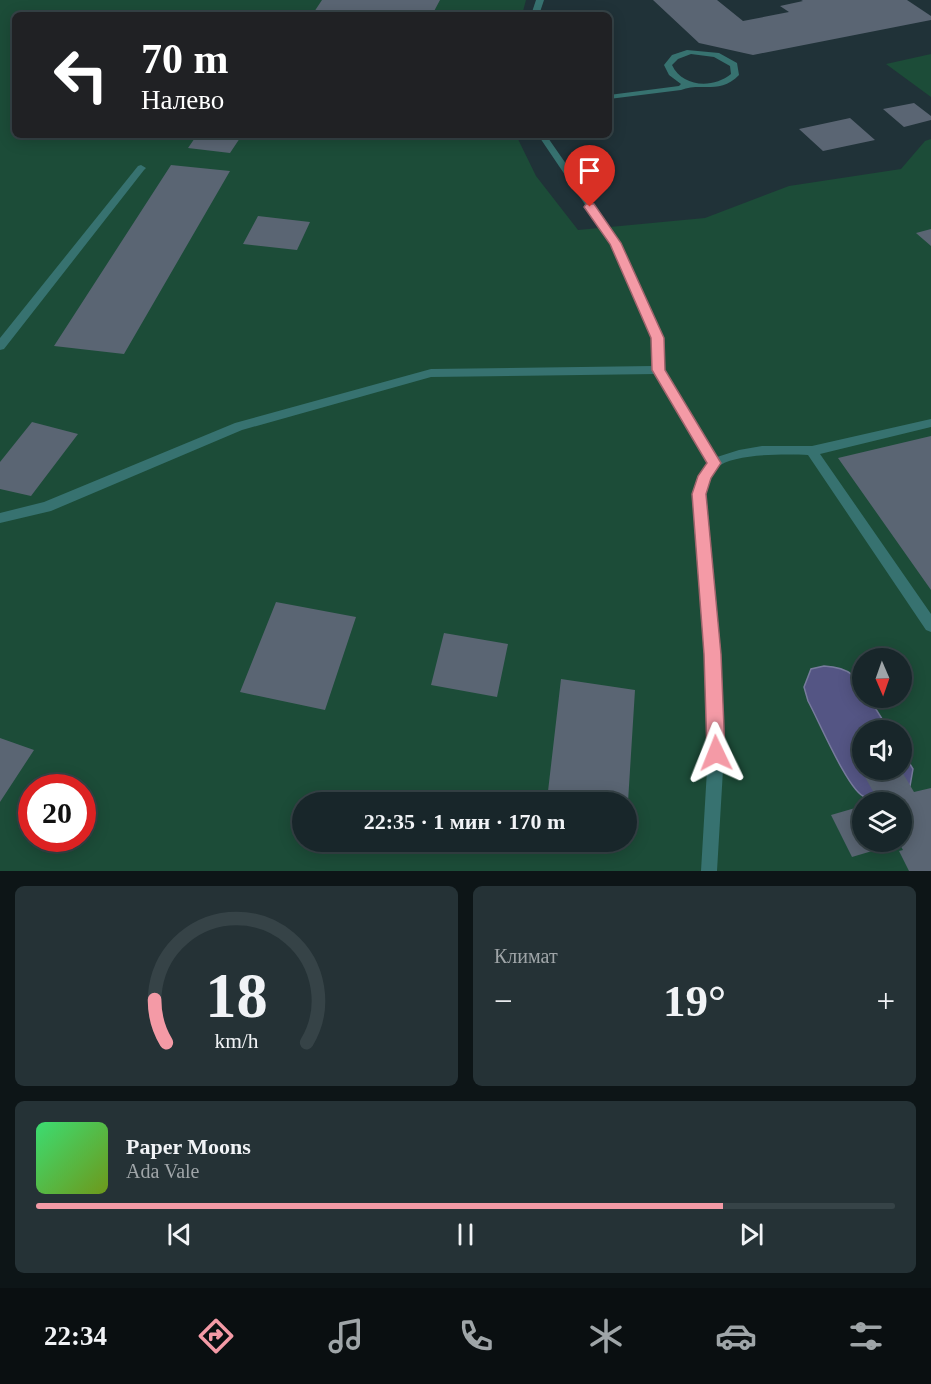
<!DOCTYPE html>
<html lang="ru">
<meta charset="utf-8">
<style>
body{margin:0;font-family:Georgia,serif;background:#253236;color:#f1f3f6;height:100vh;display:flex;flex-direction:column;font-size:22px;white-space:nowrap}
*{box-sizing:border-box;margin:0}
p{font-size:20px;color:#9fa5a8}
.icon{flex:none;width:33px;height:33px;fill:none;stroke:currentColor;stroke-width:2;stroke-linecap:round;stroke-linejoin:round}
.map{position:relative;height:871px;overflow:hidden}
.drawer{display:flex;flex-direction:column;gap:15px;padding:15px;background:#0d1517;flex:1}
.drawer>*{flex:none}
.guide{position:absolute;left:12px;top:12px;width:600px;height:126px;border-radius:9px;box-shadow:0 3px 15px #0003,0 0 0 2px #364347;background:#202124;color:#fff;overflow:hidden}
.needle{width:39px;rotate:178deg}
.controls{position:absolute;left:852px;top:648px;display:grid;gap:12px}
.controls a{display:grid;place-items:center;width:60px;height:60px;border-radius:50%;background:#18262a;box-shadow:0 3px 15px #0003,0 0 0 2px #364347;font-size:30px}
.speed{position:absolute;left:18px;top:774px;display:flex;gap:12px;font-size:30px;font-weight:700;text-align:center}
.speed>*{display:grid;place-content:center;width:78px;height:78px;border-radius:50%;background:#18262a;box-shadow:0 3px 15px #0003,0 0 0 2px #364347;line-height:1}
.speed .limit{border:9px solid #d22;background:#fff;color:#111}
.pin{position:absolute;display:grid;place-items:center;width:51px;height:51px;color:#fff;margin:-62px -26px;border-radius:50% 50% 50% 0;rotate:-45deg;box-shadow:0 0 6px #0007}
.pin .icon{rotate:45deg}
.me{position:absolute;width:66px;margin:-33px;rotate:358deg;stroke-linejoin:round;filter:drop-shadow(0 0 4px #0008)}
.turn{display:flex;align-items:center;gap:21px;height:126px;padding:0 30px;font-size:27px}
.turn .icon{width:78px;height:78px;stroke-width:2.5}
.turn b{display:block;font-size:42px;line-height:51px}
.big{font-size:45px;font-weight:700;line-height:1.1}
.drawer .widget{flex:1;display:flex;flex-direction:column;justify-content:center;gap:9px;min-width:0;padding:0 21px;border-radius:9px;background:#253236}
.drawer .dial{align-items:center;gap:0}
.dial svg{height:156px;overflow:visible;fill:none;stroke:#364347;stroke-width:7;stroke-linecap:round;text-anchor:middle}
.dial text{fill:#f1f3f6;stroke:none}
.song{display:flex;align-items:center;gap:18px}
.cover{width:72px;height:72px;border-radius:9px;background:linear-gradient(135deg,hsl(140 70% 55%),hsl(80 70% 35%))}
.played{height:6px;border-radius:3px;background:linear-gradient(90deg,#f49aa6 80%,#364347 80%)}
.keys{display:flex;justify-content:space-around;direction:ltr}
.heat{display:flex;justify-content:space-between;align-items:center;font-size:33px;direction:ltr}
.drawer .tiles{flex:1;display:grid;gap:15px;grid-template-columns:1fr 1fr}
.widget:last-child{grid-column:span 2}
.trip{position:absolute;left:292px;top:792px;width:345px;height:60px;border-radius:30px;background:#18262a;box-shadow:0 3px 15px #0003,0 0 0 2px #364347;font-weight:700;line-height:60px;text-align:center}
.menu{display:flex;height:96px;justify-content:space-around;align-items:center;background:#0a0f11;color:#9fa5a8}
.menu .icon{width:42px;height:42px}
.menu .current{color:#f49aa6}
.menu b{font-size:27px;color:#f1f3f6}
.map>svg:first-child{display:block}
.green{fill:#1c4c38;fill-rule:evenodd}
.water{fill:#545584;stroke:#777b9d;stroke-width:1.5}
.building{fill:#5a6573}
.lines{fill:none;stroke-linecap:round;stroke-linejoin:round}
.lane{fill:#377270;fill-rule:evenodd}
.route{fill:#f49aa6;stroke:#9f646c;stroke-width:1.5}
</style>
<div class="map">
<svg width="931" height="871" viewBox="0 0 931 871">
<rect width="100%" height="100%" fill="#203238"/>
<path class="green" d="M0,0H526L522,15H15V135H516L536,176L578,230L705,218L789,186L901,169L925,141L931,139V871H0ZM862,658H902V698H862ZM862,730H902V770H862ZM32,788H82V838H32ZM303,802H627V842H303ZM862,802H902V842H862Z
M931,54V97L886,64Z"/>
<path class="water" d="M824,666C844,667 862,674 862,698H869L889,730H862V770H902V751L913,769L910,786C896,791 880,801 865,797C849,793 818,719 808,701L804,687L811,669Z"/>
<path class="building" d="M322,0H440L432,15H312Z
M653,0H717L743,21L789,12L780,6L803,1L801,0H907L931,16V20L753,55L699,43Z
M914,103L931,116V120L904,127L883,109Z
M850,118L875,140L823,151L799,129Z
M197,135H212L240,138L230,153L188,148Z
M171,165L230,171L124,354L54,346Z
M258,216L310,222L297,250L243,244Z
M931,229V246L916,233Z
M32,422L78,434L31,496L0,489V462Z
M931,436V590L838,458Z
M276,602L356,617L325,710L240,692Z
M444,633L508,644L497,697L431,685Z
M561,679L635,690L628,802H564L547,800Z
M0,738L34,750L0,802Z
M862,749V770H901L914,792L931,788V871H909L899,851L903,850L899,843L852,857L831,815L862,806V842H902V802H879L851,752Z"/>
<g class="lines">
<path class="lane" d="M536,0H544L539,15H531Z
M687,50L719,53L737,63L739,75C720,95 700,82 681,90L609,99V95L679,86L681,84L669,75L664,65L672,55ZM691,54L714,57L730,66L731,74C713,89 682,87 672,65L678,59Z
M538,135H546L621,243L662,338L665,370L717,457L739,450L762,446H812L931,419V427L820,454L931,614V632L926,630L808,455C788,454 731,453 717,468C710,476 708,485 705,494L720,654L724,753L717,871H701L708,753L706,654L693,494L699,476L708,463L656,374L431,377L242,430L51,511L0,523V513L44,502L235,423L431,369L653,366L652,338L611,243Z
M141,165L146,168L144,170L4,349L0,350V338L138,166Z"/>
</g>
<path class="route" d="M586,204H594L621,243L664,338L665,370L721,463L711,478L706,494L721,654L725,753L722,759L716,762L710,759L707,753L704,654L692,494L698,476L707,463L652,370L651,338L610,244L584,207Z"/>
</svg>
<div class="controls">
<a><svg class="needle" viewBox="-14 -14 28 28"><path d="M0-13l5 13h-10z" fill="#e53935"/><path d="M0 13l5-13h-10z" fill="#9fa5a8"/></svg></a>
<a><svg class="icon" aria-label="sound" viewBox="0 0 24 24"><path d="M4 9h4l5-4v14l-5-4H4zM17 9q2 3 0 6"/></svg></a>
<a><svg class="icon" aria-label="layers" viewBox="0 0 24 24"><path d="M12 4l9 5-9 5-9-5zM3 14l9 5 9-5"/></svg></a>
</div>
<div class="speed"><div class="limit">20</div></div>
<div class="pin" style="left:590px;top:207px;background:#d93025"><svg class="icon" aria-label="arrive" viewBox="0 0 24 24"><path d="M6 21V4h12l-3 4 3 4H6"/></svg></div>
<svg class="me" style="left:716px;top:753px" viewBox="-20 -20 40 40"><path d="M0-17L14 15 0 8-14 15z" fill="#f49aa6" stroke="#fff" stroke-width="4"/></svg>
<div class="trip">22:35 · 1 мин · 170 m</div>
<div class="guide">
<div class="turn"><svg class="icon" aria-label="left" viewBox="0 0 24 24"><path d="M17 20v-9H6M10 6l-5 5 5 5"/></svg><div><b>70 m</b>Налево</div></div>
</div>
</div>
<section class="drawer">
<div class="tiles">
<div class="widget dial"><svg viewBox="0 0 100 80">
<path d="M14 69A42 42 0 1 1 86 69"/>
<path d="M14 69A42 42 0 0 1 8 47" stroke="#f49aa6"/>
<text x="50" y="56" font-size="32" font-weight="700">18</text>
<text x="50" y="72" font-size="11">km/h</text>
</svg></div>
<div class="widget"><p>Климат</p>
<div class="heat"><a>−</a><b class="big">19°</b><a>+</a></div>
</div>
<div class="widget">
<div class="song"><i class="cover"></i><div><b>Paper Moons</b><p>Ada Vale</p></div></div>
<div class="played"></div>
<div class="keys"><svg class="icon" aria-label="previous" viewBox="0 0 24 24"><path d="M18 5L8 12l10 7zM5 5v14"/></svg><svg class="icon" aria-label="pause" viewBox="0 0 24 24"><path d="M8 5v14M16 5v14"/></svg><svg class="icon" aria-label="next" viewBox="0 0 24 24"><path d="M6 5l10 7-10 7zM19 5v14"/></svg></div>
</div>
</div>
</section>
<nav class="menu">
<b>22:34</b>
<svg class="icon current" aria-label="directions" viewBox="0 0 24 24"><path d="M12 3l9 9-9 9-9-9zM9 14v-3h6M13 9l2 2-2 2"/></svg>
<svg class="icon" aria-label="music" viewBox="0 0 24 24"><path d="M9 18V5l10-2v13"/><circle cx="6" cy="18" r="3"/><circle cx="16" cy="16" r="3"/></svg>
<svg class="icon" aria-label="phone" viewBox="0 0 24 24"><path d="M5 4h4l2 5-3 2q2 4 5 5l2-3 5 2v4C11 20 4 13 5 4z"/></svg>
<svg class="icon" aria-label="climate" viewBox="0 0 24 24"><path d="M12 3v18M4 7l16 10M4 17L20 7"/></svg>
<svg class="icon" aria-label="car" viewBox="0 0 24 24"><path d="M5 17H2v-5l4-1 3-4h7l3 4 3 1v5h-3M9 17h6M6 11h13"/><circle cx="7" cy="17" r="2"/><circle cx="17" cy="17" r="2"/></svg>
<svg class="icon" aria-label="filters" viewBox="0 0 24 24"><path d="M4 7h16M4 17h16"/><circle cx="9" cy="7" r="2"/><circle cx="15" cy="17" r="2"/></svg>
</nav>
